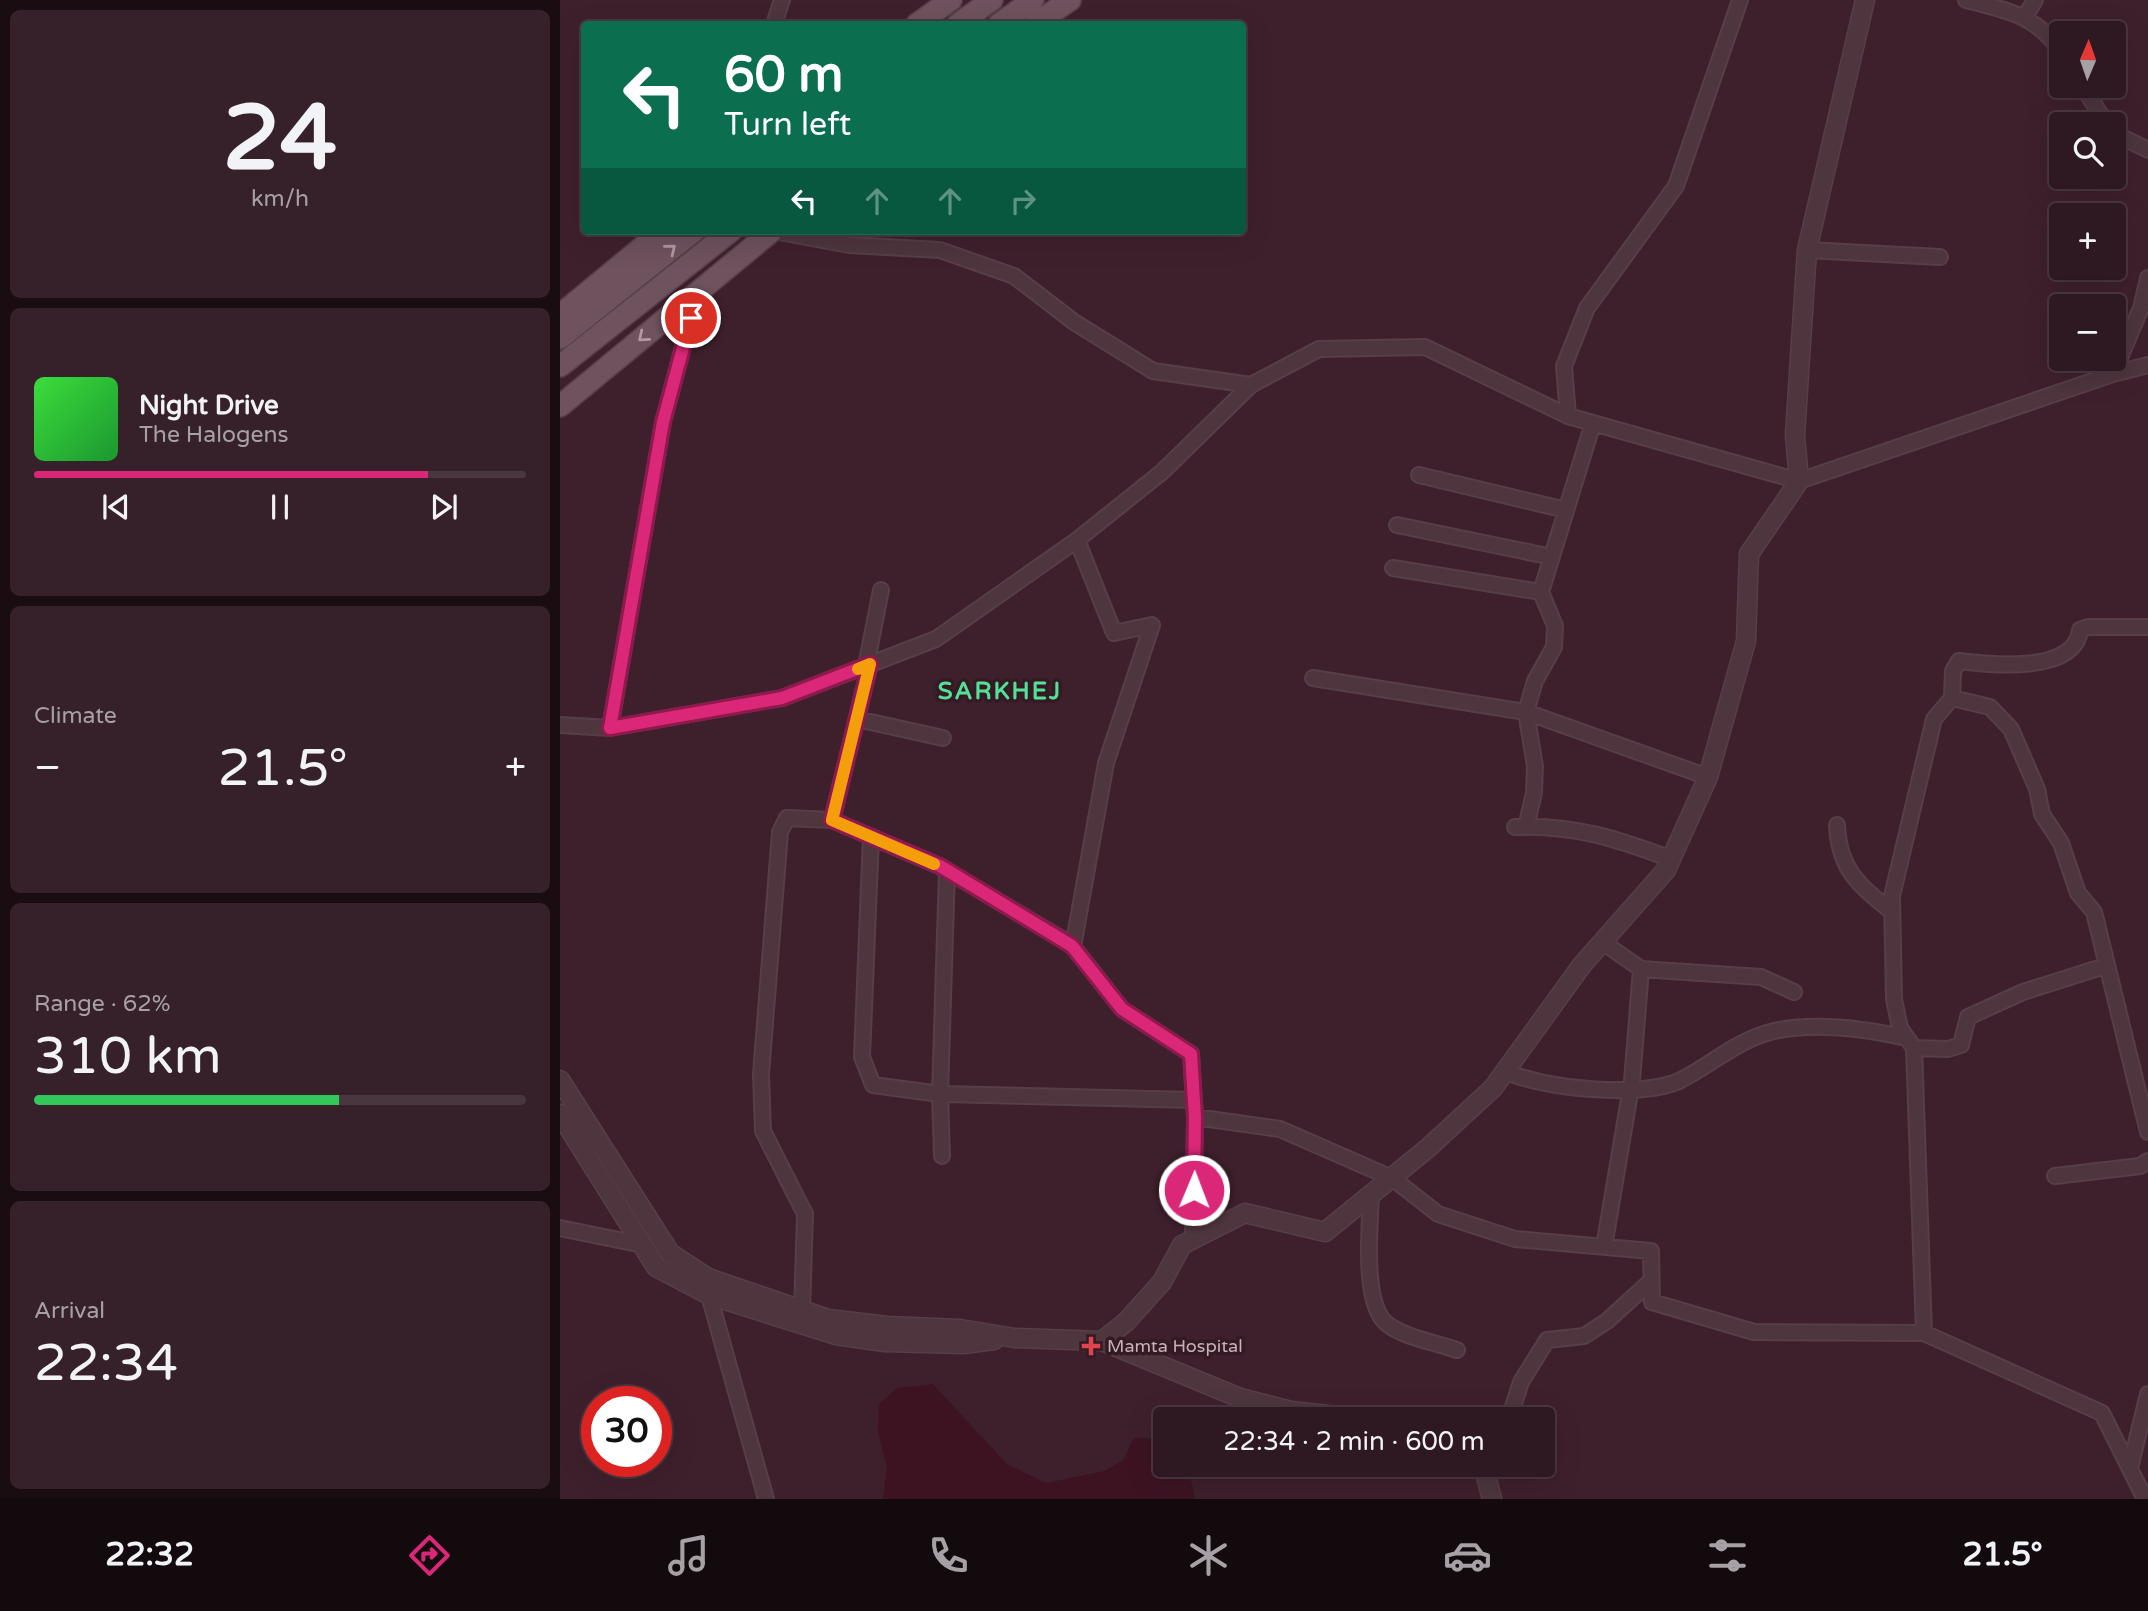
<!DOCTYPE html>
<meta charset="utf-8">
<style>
body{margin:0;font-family:"Varela Round",sans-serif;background:#36212a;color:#f1f3f6;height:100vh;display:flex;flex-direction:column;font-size:26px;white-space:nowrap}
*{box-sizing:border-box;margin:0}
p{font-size:23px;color:#a7a0a5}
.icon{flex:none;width:38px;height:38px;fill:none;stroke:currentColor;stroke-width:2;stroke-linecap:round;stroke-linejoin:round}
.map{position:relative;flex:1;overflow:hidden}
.sheet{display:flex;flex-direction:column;gap:10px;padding:10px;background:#190d12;width:560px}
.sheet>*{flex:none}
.top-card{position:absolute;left:21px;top:21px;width:665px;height:214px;border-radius:7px;box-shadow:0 7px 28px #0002,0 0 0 2px #49373f;background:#0b6e4f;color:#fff;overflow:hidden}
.needle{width:46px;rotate:2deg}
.fabs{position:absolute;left:1489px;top:21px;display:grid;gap:14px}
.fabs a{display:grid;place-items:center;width:77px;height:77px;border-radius:7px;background:#2e1821;box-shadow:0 7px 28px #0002,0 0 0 2px #49373f;font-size:35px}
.speed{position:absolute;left:21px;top:1386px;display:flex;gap:14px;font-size:35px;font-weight:700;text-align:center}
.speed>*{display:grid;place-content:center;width:91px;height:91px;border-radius:50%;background:#2e1821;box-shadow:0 7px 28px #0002,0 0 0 2px #49373f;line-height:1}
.speed .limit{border:10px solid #d22;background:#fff;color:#111}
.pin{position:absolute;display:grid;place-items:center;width:60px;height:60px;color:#fff;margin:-30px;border:4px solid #fff;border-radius:50%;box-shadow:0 2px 7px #0007}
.me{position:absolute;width:77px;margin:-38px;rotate:1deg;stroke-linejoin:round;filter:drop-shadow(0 0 5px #0008)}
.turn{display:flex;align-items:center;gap:24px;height:147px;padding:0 28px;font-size:32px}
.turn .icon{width:91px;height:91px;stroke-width:2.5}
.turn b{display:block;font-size:49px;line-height:60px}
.lanes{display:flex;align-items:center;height:66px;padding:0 28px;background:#0003;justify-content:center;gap:35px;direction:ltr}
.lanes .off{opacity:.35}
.big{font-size:52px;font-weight:600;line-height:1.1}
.sheet .widget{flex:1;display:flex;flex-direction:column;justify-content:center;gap:10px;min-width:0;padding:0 24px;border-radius:10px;background:#36212a}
.sheet .dial{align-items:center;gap:0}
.dial b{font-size:91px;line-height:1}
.song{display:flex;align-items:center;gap:21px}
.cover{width:84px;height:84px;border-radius:10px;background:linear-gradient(135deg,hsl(120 70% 55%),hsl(130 70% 35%))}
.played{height:7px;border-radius:4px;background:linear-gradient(90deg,#db2777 80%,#49373f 80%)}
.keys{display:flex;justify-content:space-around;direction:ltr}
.heat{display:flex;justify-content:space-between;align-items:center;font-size:38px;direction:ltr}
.charge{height:10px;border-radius:5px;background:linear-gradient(90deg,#34c759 62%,#49373f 0)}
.trip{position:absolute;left:593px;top:1407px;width:402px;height:70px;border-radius:7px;background:#2e1821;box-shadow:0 7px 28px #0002,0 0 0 2px #49373f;font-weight:600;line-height:70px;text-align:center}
.tabs{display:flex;height:112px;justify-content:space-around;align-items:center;background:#120a0d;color:#a7a0a5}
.tabs .icon{width:49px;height:49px}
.tabs .selected{color:#db2777}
.tabs b{font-size:32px;color:#f1f3f6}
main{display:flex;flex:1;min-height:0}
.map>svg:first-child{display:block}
.water{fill:#3d1322}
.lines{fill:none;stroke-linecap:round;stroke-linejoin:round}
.minor-casing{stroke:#573e47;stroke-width:18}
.tertiary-casing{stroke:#573e47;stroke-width:21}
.primary-casing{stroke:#573e47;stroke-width:24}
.minor{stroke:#4e353e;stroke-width:14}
.tertiary{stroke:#4e353e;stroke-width:18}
.primary{stroke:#6e525d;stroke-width:21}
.oneway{stroke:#b398a1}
.route-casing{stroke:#8e194d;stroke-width:18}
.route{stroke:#db2777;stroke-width:12}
.slow{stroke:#f59e0b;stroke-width:12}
.health-dot{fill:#e0444e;stroke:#331a23;stroke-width:2.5}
.labels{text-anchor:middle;stroke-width:7;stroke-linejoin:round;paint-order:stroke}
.poi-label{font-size:18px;fill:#cab0b8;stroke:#331a23;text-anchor:start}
.district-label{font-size:24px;font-weight:bold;letter-spacing:2px;fill:#55df99;stroke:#331a23}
</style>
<main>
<section class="sheet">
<div class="widget dial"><b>24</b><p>km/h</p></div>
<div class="widget">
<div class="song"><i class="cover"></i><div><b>Night Drive</b><p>The Halogens</p></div></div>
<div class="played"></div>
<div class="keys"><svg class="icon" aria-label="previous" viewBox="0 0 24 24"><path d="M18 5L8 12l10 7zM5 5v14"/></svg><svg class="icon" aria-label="pause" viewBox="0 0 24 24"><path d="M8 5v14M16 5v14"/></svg><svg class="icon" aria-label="next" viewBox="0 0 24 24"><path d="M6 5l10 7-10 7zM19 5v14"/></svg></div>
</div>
<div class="widget"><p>Climate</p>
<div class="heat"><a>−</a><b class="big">21.5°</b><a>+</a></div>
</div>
<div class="widget"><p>Range · 62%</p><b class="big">310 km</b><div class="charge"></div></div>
<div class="widget"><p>Arrival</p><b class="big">22:34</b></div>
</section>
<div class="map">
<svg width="1588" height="1499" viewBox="0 0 1588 1499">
<rect width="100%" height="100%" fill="#3e202c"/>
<path class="water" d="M373,1384L447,1464L486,1483L544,1471L563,1460L574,1438L603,1439L606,1465H628L635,1499H323L327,1468L318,1432L319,1404L337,1388Z"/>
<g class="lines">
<defs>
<path id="minor" d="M1406,0C1446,10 1477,15 1502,53
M1465,17L1475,0
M214,24L222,0
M1522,86L1547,124
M1554,133L1588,150
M214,231L289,245L380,250L454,276L514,322L593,371L691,385
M1247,250L1380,257
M1553,374L1588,365
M1008,416L1004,366L1027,308L1116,186L1180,0
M859,475L1006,510
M837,525L992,557
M833,568L981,592L1033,423
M310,664L272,820L379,866L512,945L562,1009L631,1054L635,1117L720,1129L832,1178L878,1214L955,1239L1091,1251L1092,1302L1194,1332L1364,1333L1542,1413L1585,1499
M306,666L321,590
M753,678L966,712L1148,777
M1392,698L1430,707L1451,729L1477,789L1482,814L1501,843L1518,893L1534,912L1588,1132
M297,719L383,738
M0,725L50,728L222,698L376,639L517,540L602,472L691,385L759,349L865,347L1008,416L1239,481L1553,374L1581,308L1588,278
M50,728L103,422L137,294
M1277,825C1279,870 1299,885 1332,912
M955,827C1012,824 1058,839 1111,859
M966,827L974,793L975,766L966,712L975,681L994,647L995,626L981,592
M311,837L302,1057L313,1085L380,1094L382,1156
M387,871L380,1094L634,1100
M1044,943L1081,969L1201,977L1234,992
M513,947L546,763L592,625L554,633L517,540
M1354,1048L1388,1049L1401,1045L1408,1017L1463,992L1545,966
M945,1071C983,1089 1080,1098 1119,1081C1151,1065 1177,1040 1214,1031C1255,1022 1307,1029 1347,1038
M1495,1176L1580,1166L1588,1161
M811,1195C810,1224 802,1302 826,1323C844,1338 875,1342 897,1350
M0,1228L83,1245
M633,1239L635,1117
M1044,1247L1072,1081L1081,969
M149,1295L206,1499
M242,1311L245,1214L203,1131L201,1074L220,832L227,818L272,820
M1364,1333L1354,1048L1340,1028L1334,999L1332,896L1374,719L1392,698L1393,671L1399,661C1430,665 1515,674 1520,630L1528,627H1588
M949,1419L961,1382L987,1340L1024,1336L1047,1321L1091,1281
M1570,1468L1588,1394"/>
<path id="tertiary" d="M0,1080L110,1253L148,1278L268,1319L327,1326L400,1329L454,1338L542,1341L680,1398L731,1411L804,1419
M0,1114L96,1267L149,1295L276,1335L325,1342L403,1344L434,1340
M542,1341L566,1322L602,1282L622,1245L685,1213L765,1232L868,1148L933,1088L1022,965L1106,870L1148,777L1186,641L1189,554L1239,481L1235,435L1247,250L1305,0
M923,1465L932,1499"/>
<path id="primary" d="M357,24L391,0
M398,24L432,0
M439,24L473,0
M475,24L510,0
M0,315L102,231
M0,338L134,231
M0,366L171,231
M0,406L212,231"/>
</defs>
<use href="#minor" class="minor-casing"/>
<use href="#tertiary" class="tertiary-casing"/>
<use href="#primary" class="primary-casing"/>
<use href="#minor" class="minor"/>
<use href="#tertiary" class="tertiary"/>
<use href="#primary" class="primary"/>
</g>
<defs><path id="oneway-chevron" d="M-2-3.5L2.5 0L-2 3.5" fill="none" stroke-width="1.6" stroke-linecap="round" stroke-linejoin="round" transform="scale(1.75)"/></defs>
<g class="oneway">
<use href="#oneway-chevron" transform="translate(111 249) rotate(-39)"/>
<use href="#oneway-chevron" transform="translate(83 337) rotate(140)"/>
</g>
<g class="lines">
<defs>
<path id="route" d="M131,318L103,422L50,728L222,698L310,664L272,820L380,866L512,946L562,1009L631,1054L635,1117L634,1190"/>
</defs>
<use href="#route" class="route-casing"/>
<use href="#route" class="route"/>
<path class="slow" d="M298,669L310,664L272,820L374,864"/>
</g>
<path class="health-dot" d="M527.5 1335.5h7v7h7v7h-7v7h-7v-7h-7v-7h7z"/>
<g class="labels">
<g class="poi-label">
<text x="547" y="1352">Mamta Hospital</text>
</g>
<g class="district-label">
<text x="440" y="699">SARKHEJ</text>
</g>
</g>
</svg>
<div class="fabs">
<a><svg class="needle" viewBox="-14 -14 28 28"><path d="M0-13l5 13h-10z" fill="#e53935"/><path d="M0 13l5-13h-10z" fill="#a7a0a5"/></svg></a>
<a><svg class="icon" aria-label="search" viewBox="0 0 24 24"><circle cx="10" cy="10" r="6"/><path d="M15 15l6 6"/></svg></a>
<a>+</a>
<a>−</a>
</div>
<div class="speed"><div class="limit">30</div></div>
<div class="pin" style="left:131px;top:318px;background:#d93025"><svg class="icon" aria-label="arrive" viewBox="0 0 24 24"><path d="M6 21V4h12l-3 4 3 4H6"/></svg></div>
<svg class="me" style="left:634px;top:1190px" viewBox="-20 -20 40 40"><circle r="17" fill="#db2777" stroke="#fff" stroke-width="3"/><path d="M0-11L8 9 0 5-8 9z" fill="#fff"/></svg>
<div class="trip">22:34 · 2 min · 600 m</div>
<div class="top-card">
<div class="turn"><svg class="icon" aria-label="left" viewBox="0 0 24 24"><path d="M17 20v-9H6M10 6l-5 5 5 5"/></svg><div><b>60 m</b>Turn left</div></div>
<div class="lanes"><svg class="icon" aria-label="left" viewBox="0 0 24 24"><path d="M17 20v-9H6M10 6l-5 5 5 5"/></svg><svg class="icon off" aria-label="ahead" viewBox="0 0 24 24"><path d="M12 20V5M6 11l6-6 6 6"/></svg><svg class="icon off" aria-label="ahead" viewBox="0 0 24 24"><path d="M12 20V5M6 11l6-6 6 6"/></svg><svg class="icon off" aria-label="right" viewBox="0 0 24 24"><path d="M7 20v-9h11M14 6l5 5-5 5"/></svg></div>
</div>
</div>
</main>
<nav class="tabs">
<b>22:32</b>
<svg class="icon selected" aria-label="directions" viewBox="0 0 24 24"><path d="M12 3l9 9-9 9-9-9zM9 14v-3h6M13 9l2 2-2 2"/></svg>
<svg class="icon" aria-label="music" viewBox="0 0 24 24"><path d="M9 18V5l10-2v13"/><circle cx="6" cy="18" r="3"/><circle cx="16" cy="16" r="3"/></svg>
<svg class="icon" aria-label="phone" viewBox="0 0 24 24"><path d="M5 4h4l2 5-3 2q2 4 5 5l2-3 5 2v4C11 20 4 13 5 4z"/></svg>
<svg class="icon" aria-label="climate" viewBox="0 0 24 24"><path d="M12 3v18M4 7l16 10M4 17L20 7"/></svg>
<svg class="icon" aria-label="car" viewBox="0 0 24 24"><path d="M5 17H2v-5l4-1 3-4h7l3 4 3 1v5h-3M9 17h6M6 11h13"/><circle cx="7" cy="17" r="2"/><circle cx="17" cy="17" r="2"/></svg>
<svg class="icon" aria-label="filters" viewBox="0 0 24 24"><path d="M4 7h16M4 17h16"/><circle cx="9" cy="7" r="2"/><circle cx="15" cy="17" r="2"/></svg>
<b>21.5°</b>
</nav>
